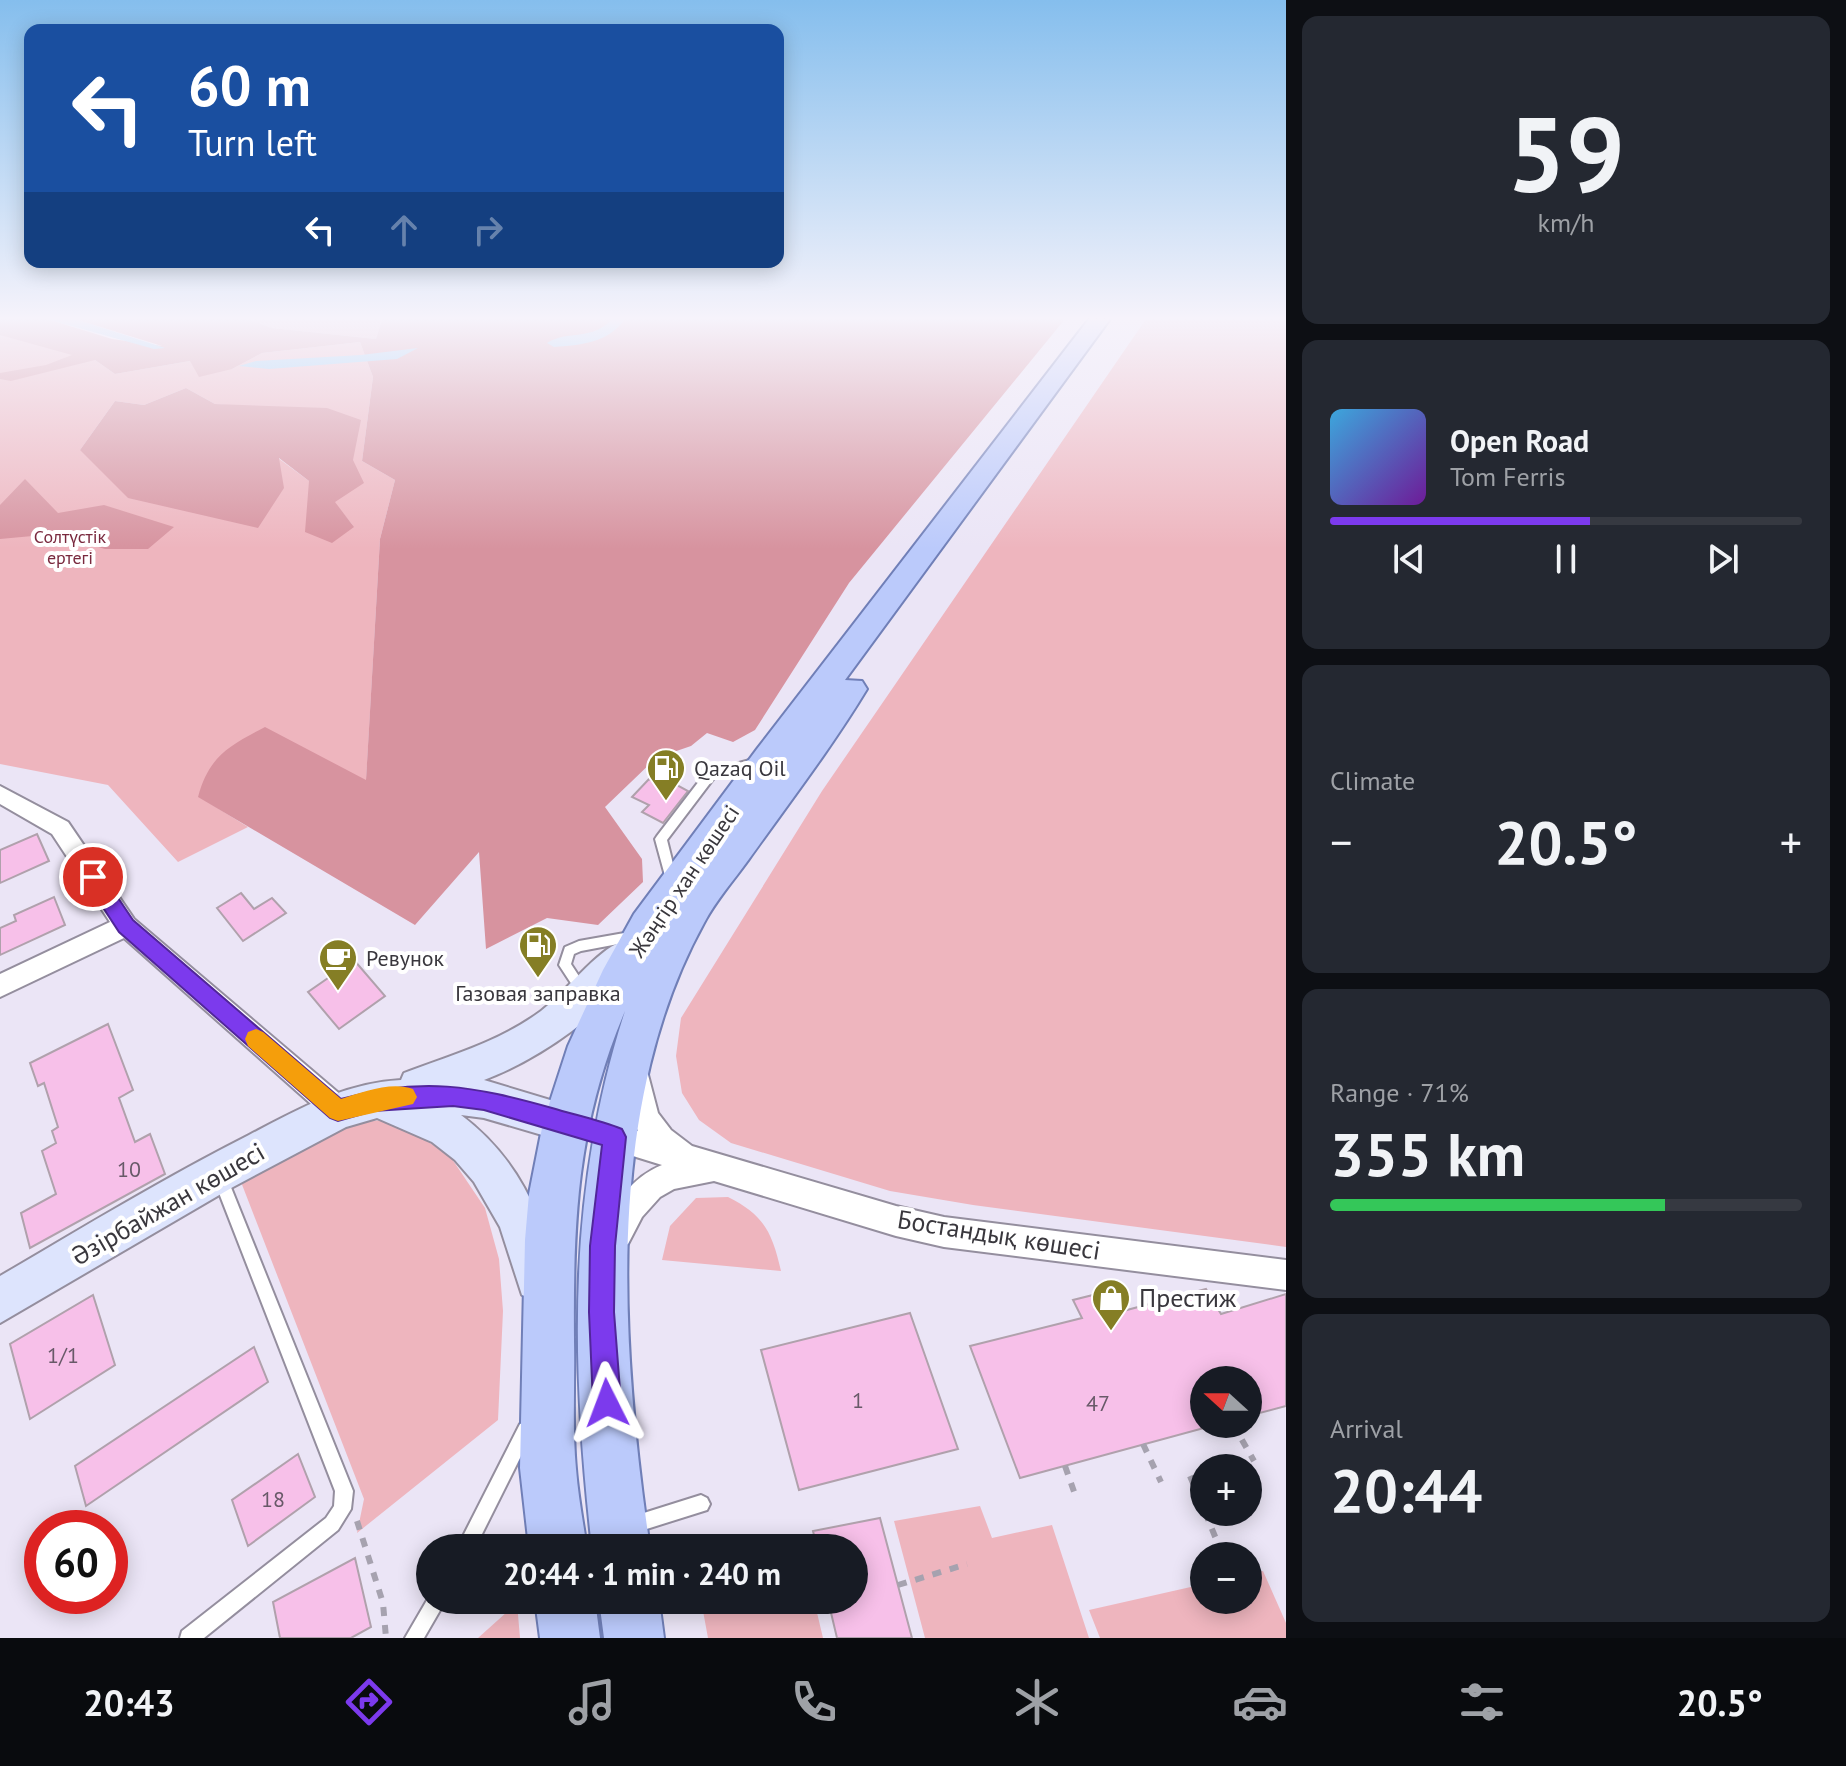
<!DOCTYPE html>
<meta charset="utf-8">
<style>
body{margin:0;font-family:"PT Sans",sans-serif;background:#242831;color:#f1f3f6;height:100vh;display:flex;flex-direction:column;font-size:30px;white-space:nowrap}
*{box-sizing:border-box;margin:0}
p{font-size:26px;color:#9ea1a6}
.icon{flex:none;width:44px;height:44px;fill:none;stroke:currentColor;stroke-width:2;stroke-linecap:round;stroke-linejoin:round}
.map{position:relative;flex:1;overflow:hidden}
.panel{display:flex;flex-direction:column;gap:16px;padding:16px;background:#0d0f14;width:560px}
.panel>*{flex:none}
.guide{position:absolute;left:24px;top:24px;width:760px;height:244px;border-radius:16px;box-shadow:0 4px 20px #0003;background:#1a4fa0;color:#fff;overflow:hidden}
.needle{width:52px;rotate:291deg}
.tools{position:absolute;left:1190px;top:1366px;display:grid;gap:16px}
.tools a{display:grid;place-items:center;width:72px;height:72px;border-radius:50%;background:#171b24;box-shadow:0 4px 20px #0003;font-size:40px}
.speed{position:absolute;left:24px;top:1510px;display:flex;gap:16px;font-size:40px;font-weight:700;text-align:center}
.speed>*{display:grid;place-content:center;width:104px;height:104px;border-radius:50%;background:#171b24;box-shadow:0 4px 20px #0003;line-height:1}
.speed .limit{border:12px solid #d22;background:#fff;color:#111}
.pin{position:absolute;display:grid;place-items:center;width:68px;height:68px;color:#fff;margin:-34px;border:4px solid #fff;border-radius:50%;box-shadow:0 2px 8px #0007}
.me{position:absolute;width:88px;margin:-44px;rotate:357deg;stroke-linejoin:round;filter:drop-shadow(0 0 6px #0008)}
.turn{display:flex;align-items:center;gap:28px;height:168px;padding:0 32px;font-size:36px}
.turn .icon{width:104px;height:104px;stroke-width:2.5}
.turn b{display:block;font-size:56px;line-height:68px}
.lanes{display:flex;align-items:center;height:76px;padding:0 32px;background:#0003;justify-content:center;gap:40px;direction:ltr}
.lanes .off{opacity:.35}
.big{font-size:60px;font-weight:600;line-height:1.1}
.panel .widget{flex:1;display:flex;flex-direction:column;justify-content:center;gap:12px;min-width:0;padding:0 28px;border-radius:16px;background:#242831}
.panel .dial{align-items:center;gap:0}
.dial b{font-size:104px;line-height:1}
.song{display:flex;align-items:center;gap:24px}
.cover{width:96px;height:96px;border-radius:12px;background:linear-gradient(135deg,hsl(200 70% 55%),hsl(280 70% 35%))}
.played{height:8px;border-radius:4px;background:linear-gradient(90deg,#7c3aed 55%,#363941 55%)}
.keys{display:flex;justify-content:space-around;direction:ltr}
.heat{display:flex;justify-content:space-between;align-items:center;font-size:44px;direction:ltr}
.charge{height:12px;border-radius:6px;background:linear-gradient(90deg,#34c759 71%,#363941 0)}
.trip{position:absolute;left:416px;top:1534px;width:452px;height:80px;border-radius:40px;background:#171b24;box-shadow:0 4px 20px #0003;font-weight:600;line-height:80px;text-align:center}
.tab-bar{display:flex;height:128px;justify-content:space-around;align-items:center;background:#090b0e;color:#9ea1a6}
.tab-bar .icon{width:56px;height:56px}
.tab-bar .selected{color:#7c3aed}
.tab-bar b{font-size:36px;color:#f1f3f6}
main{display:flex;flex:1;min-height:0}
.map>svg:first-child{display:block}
.green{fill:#eeb5be;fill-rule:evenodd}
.forest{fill:#d7939f}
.water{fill:#92cdf4}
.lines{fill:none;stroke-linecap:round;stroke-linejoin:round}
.canal{fill:#92cdf4;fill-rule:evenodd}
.building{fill:#f7c0e9;stroke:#b0a1ac;stroke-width:2}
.lane-casing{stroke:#948e9e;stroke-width:4}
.street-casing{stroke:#948e9e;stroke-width:4}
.secondary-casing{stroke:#948e9e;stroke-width:4}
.primary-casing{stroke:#707fb7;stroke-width:4}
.path{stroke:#a6a2af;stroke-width:6;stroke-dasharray:9 9;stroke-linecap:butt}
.lane{fill:#fff;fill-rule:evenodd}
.street{fill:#fff;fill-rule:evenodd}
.secondary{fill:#dde4fd;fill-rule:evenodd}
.primary{fill:#bbcafb;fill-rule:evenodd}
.route{fill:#7c3aed;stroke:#51269a;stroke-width:2}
.slow{fill:#f59e0b}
.labels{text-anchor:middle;stroke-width:8;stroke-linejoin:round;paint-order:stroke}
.far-park-label{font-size:18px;fill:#79293e;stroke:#fff}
.poi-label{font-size:22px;fill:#39373d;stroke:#fff;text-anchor:start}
.street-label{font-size:22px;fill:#39373d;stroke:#fff}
.near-number-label{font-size:22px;fill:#685968}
.near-street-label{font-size:26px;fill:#39373d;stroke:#fff}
.near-poi-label{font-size:26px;fill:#39373d;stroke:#fff;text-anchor:start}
</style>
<main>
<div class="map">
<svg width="1286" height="1638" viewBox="0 0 1286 1638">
<rect width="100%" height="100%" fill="#ebe5f6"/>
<path class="green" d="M247,319H382L376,339L272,328Z
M1146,319H1286V1247L973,1205L890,1191L731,1143L699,1120L682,1093L676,1056L681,1018L822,791Z
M0,328L95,360L115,374L190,361L232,369L262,353L360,342L373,377L362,461L395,480L380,539L366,781L198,796L248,827L178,862L108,785L0,764ZM186,388L215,404L259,408L354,527L309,481L278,458L80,450L115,401L144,405Z
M383,1120L410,1130L450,1156L485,1208L499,1259L503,1311L498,1420L357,1533L364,1499L241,1182L349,1123Z
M728,1197C764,1215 772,1232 781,1271L662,1260L670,1226L696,1198Z
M980,1506L992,1538L1052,1525L1089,1638H925L894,1521Z
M1263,1571L1286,1623V1638H1100L1089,1610L1204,1584V1600H1248V1574Z
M701,1600H814L823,1638H708Z
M517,1603L520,1638H478Z"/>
<path class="forest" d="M0,319H47L112,339L162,346L75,319H247L272,328L376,339L382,319H1065L849,583L755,730L733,742L707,733L691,746L656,758L605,807L642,859L643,882L598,925L547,918L486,949L479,852L415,925L198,797C209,756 229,746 265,727L366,780L380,539L395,480L362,461L373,377L360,342L262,353L232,369L199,377L190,361L115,374L95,360L11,381L0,379V373L46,365L72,355L0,335Z
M186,388L215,404L327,408L361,420L353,460L364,483L335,502L354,527L332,543L305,532L309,481L279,458L284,488L258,528L128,498L80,450L115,401L144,405Z
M25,479L58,513L104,505L174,527L148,549H105L54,534L0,539V505Z"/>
<path class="water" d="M47,319H75L165,348L154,349Z
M418,348L397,359L269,369L239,366L256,361L361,355Z"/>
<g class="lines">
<path class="canal" d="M612,319H625C608,343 581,345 554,347L547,343C567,330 593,341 612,319Z"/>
</g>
<path class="building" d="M649,779L670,789L675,784L688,791L663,823L642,812L649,805L632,797Z
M37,834L49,861L0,883V850Z
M241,893L254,909L272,898L286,913L243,941L217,908Z
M54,897L65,925L0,955V928L16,921L14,915Z
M354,960L385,996L339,1029L308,992Z
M108,1024L133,1090L119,1098L135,1142L150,1134L165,1174L30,1248L21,1213L56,1194L42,1151L56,1143L52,1131L58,1127L44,1083L38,1086L30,1063Z
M1206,1289L1221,1314L1286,1294V1406L1248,1416V1380H1204V1428L1020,1478L970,1346L1082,1318L1073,1300L1097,1294L1108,1315Z
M93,1295L115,1365L30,1419L10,1344Z
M910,1313L958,1449L799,1490L761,1350Z
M254,1347L268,1382L86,1506L75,1466Z
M298,1454L315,1497L248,1546L232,1500Z
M880,1518L912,1638H837L828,1600H854V1548H817L813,1531Z
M355,1558L371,1627L351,1638H280L273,1602Z"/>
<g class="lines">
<defs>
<path id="lane" d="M757,758L761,759L762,762L761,765L714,778L667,840L677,880L675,883H667L655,839L657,836L706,772Z
M630,932L634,933L636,937L634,941L581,951L574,954L571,964L588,990L586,994L582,996L578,994L559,965L565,947L579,941Z
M221,1173L226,1175L228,1180L353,1491L351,1509L338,1530L204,1638H180L182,1631L326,1518L334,1506L335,1491L214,1180L216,1175Z
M526,1422L532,1424L534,1430L475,1548H457L520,1424Z
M701,1495L707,1498L710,1504L707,1510L634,1533L628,1530L625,1524L628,1518Z
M430,1595V1600H446L424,1638H405Z"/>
<path id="street" d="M0,786L68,822L134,919L348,1101L352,1110L348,1119L338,1123L328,1119L124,938L0,997V974L110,922L52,834L0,804Z
M638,1067L647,1071L658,1113L671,1130L692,1146L896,1206L944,1217L1286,1260V1290L944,1247L896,1236L714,1181L674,1189L660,1197L642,1217L628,1244L618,1249L608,1244L603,1234C616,1203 630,1178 662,1165L604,1147L600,1137L604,1127L614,1123L638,1131C630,1112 620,1091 629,1071Z"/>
<path id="secondary" d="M621,942L634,946L639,957C612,1011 539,1059 484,1080L580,1109L586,1123L580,1137L566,1142L484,1118L461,1115C518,1158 540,1212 560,1279L554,1295L538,1301L522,1295L500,1227L474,1182L455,1160L432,1142L377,1118L346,1127L233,1187L0,1323V1276C82,1228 164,1178 249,1135C299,1109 344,1083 401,1080L404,1073C452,1055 499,1042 541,1011C565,993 597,950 621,942Z"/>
<path id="primary" d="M1089,319H1110L845,680L862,681L867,689C832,747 789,803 749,859C734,880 716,900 704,923C603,1106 621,1349 650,1548H592C571,1363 567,1190 625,1011C577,1124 573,1220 574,1341C575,1383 572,1427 576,1469C578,1495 583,1522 587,1548H529L520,1468L525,1240L529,1194L543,1123L568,1046L603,970L634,914L757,749Z
M535,1600H595L600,1638H540Z
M599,1600H659L664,1638H604Z"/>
</defs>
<use href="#lane" class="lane-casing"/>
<use href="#street" class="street-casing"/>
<use href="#secondary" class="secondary-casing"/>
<use href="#primary" class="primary-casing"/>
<path class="path" d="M1233,1424L1254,1461
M1143,1444L1161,1482
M1065,1466L1077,1500
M1190,1476L1204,1509
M1205,1512L1223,1556
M357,1521L383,1603L386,1638
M898,1585L967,1564"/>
<use href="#lane" class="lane"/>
<use href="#street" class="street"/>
<use href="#secondary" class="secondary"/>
<use href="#primary" class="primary"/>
</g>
<linearGradient id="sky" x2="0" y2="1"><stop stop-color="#85beed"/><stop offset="0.58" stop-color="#f6f3fb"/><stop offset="1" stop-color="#f6f3fb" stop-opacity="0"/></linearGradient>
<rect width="1286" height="549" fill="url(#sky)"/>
<path class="route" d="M93,869L100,871L133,920L341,1099C422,1076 473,1086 552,1108C575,1115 600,1120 622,1129L626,1137L615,1246L614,1312L621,1403L617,1412L607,1416L597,1412L593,1403L589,1312L590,1246L602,1145L484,1110L453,1106L373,1111L338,1121L330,1118L119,932L83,877L86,871Z"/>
<path class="slow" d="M256,1029L263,1032L341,1099C362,1092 392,1081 413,1089L417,1097L413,1104L338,1121L330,1118L248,1046L245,1039L248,1032Z"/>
<defs>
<symbol id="fuel-pin" viewBox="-11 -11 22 30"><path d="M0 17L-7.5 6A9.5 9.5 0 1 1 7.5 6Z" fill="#857e25" stroke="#fff"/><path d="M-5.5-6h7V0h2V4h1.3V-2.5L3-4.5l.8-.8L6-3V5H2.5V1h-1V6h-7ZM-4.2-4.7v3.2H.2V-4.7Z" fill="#fff"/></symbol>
<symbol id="cafe-pin" viewBox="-11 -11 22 30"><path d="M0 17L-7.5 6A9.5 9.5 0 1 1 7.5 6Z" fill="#857e25" stroke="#fff"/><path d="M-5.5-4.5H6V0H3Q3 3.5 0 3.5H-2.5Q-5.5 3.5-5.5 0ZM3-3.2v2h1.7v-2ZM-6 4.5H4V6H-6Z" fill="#fff"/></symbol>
<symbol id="shop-pin" viewBox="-11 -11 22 30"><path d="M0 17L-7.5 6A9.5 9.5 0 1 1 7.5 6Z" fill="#857e25" stroke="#fff"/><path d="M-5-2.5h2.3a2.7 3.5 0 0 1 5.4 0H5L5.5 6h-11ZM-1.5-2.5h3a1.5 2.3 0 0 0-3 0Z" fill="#fff"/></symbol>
</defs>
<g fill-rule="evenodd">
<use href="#fuel-pin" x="644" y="746" width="44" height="60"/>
<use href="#fuel-pin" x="516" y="923" width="44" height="60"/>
<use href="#cafe-pin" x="316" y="936" width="44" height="60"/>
<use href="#shop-pin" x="1089" y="1276" width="44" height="60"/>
</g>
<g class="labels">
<g class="far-park-label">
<text x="70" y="543">Солтүстік<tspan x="70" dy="21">ертегі</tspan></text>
</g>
<g class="poi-label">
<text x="694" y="776">Qazaq Oil</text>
<text x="366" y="966">Ревунок</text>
<text x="538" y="1001" text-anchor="middle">Газовая заправка</text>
</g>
<g class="street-label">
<text transform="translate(684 881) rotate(-56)" y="8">Жәңгір хан көшесі</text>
</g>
<g class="near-number-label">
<text x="129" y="1177">10</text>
<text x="63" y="1363">1/1</text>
<text x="858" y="1408">1</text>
<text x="1098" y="1411">47</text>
<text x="273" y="1507">18</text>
</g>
<g class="near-street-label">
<text transform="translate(168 1204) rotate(-30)" y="9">Әзірбайжан көшесі</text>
<text transform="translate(999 1235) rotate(9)" y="9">Бостандық көшесі</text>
</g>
<g class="near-poi-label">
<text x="1139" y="1307">Престиж</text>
</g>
</g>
</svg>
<div class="tools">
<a><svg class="needle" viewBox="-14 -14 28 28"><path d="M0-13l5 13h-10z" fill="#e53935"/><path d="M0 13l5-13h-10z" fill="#9ea1a6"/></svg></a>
<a>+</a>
<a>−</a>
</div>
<div class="speed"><div class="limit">60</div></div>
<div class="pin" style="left:93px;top:877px;background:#d93025"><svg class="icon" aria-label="arrive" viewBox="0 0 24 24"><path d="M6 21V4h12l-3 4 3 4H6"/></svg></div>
<svg class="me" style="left:607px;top:1403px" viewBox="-20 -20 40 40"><path d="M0-17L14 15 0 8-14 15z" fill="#7c3aed" stroke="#fff" stroke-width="4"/></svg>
<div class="trip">20:44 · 1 min · 240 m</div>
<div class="guide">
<div class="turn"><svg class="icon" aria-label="left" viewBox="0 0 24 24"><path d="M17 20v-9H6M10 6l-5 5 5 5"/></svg><div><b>60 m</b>Turn left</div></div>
<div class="lanes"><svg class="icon" aria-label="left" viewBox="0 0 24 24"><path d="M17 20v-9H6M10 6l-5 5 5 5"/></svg><svg class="icon off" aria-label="ahead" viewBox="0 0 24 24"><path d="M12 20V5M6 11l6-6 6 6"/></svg><svg class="icon off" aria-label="right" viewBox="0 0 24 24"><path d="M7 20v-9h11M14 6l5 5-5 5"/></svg></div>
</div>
</div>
<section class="panel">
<div class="widget dial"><b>59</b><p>km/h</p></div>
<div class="widget">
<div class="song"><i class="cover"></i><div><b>Open Road</b><p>Tom Ferris</p></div></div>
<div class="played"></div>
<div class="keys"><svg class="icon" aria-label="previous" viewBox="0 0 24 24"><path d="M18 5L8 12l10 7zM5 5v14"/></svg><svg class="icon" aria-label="pause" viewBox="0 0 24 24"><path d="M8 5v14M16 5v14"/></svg><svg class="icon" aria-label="next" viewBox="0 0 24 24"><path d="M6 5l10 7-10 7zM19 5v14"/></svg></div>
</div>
<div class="widget"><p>Climate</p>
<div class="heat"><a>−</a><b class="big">20.5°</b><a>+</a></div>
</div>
<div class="widget"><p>Range · 71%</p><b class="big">355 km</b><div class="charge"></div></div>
<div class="widget"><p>Arrival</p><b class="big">20:44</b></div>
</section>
</main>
<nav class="tab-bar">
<b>20:43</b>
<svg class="icon selected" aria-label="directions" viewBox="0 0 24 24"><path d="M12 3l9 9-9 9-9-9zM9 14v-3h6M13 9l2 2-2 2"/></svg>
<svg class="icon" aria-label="music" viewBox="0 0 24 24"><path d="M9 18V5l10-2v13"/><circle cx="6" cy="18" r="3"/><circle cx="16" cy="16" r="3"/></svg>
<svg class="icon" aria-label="phone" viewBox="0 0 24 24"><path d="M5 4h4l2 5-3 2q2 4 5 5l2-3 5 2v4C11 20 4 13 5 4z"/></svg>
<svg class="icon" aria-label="climate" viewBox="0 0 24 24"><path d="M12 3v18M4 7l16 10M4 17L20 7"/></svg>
<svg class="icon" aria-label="car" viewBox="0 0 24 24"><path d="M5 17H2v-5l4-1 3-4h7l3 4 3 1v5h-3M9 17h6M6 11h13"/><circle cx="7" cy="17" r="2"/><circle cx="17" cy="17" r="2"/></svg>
<svg class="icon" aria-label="filters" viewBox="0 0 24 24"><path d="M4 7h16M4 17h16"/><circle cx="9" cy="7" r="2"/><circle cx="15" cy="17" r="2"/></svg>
<b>20.5°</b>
</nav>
